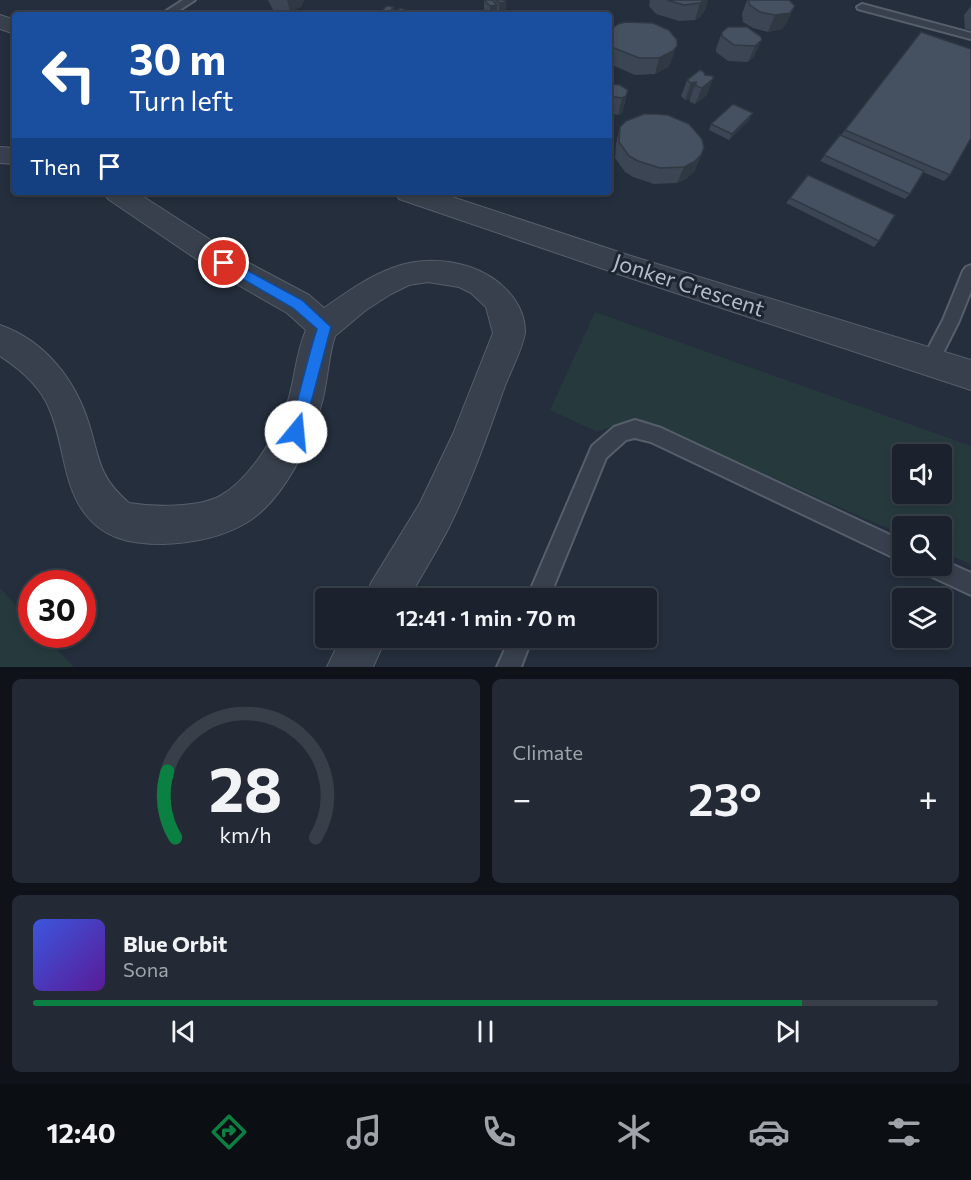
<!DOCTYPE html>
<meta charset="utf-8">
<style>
body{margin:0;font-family:Commissioner,sans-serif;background:#242a35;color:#f1f3f6;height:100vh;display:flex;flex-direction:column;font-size:22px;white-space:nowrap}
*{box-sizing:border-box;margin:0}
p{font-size:20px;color:#a0a4aa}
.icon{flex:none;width:33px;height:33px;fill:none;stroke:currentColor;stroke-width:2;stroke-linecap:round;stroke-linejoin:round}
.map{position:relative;height:667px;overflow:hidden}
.drawer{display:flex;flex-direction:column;gap:12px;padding:12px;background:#0f1319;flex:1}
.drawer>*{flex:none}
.banner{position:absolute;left:12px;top:12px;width:600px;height:183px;border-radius:6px;box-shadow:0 3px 9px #0003,0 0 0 2px #393f49;background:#1a4fa0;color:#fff;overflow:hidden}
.tools{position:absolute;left:892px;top:444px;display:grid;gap:12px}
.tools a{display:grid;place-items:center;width:60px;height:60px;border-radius:6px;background:#1b222d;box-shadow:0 3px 9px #0003,0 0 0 2px #393f49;font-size:30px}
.speed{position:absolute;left:18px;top:570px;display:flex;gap:12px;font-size:30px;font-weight:700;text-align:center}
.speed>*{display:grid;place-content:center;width:78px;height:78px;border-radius:50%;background:#1b222d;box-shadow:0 3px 9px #0003,0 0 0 2px #393f49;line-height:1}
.speed .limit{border:9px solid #d22;background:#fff;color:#111}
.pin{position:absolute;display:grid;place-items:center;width:51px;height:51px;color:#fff;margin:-26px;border:3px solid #fff;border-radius:50%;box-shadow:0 2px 6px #0007}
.me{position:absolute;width:66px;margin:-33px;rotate:17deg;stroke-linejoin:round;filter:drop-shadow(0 0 4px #0008)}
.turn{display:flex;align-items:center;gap:21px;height:126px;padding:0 18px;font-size:27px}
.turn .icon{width:78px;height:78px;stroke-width:2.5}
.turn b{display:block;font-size:42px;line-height:51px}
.then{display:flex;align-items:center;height:57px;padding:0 18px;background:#0003;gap:12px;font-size:22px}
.big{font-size:45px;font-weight:600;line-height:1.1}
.drawer .widget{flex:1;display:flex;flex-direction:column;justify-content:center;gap:9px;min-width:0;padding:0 21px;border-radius:9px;background:#242a35}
.drawer .dial{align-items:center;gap:0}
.dial svg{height:156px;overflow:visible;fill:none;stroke:#393f49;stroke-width:7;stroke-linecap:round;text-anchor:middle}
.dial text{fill:#f1f3f6;stroke:none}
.song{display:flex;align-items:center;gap:18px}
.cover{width:72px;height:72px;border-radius:9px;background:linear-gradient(135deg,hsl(230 70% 55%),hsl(270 70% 35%))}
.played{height:6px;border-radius:3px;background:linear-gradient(90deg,#0b8043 85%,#393f49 85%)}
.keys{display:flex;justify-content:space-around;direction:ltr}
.heat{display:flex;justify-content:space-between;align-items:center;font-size:33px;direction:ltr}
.drawer .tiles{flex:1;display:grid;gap:12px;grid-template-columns:1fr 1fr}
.widget:last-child{grid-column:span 2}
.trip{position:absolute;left:315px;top:588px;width:342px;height:60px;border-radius:6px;background:#1b222d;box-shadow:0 3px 9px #0003,0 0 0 2px #393f49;font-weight:600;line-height:60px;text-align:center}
.dock{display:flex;height:96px;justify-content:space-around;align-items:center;background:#0b0e12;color:#a0a4aa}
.dock .icon{width:42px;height:42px}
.dock .active{color:#0b8043}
.dock b{font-size:27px;color:#f1f3f6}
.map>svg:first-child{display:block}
.green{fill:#263a3d;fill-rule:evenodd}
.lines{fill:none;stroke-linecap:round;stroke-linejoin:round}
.lane-casing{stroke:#565e6b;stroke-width:4}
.street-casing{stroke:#565e6b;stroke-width:2}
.lane{fill:#38404d;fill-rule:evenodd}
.street{fill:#38404d;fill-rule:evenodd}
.wall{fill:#3b4553}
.shaded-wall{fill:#303843}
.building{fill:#455060;stroke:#303843;stroke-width:1.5}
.route{fill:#1a73e8;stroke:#114b97;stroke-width:1.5}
.labels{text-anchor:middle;stroke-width:6;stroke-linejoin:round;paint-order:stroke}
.street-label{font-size:22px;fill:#b4bbc8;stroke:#1d2531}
</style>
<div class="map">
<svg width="971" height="667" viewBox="0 0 971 667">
<rect width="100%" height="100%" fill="#242e3c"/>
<path class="green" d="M595,312L971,446V564L942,552V526H903V535L656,427L625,422L597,432L550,410ZM903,454H942V494H903Z
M0,588L31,622L32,634L43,635L74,667H0Z"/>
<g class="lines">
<defs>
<path id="lane" d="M183,0H195L172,15H160Z
M862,4L971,33V39L858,9L857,7Z
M971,265V291L959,321L936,367L930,369L924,367L921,362L943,320L963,271L966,267Z
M635,420L661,428L903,541V562L651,442L635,438L626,440L606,458L549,598H527L592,446L614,427Z
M942,560L971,573V595L924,573L921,566H942Z
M510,638H532L521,667H497Z"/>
<path id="street" d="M0,15L15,20V34L0,29Z
M0,147L15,148V164L0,163Z
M104,192H136L234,255L309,295L324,308C371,275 410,248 470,267C497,276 525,300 525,332C524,345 511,371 506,383C488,433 471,484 447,531C435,554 421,576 409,598H365L371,583L420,503L453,434L493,333L486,307L471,293L459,287L428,282L409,285L391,294L366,310L335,336C328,357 328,380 322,402C311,443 283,501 246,523C221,538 191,543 163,544C130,544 103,539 83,511C62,480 64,442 49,408C40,386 20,369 0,356V325C45,341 75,379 89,424C100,460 98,476 129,503C153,507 198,508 220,496C249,480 279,433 288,401C295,378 296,353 306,330L287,313L214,271L108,199Z
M395,192H437L631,256L971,360V390L618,274L399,199Z
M341,638H386L373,667H327Z"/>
</defs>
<use href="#lane" class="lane-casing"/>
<use href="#street" class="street-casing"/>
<use href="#lane" class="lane"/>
<use href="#street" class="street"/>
</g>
<path class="wall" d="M268,0H304L301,7L290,11H278L273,10Z
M484,0L493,1V0H504L506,2V15H484Z
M650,0H708L705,10L700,17L695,20L679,21L656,14L649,6Z
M747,0H789L787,22L782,29L768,32L753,28L743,22L742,14Z
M971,6V30L965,29L964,15Z
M609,31L671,62L668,67L655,74L635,75L610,64L609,62Z
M722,32L761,37L754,57L748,62L728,61L716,52V49Z
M700,70L707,95L695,104L690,102V99L685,100L681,96L687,80Z
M609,84L628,90L622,113L618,115L609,113Z
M750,119L729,140L709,130L711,124Z
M620,127L701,155L694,172L687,178L677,183L654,184L633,177L625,172L615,158L616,144Z
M845,130L950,175L944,181L923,172L910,194L905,199L820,161Z
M790,198L879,241L874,247L786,203Z"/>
<path class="shaded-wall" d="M287,0H304L301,7L290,11Z
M706,0H708L705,10L700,17L695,20L700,3Z
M506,2V15H499V3Z
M497,5V15H490V6Z
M795,6L787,22L782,29L768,32L775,15Z
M394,7L395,15H386Z
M406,10V15H400Z
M762,40L754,57L748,62L755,46Z
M677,46L671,62L668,67L655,74L659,58Z
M713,79L707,95L695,104L702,88Z
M696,82L690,99L685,100L691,83Z
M626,96L622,113L618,115L622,98Z
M753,113L750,119L729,140L732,134Z
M701,155L694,172L687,178L677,183L684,167Z"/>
<path class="building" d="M484,0H492L497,5L490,6Z
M496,0H504L506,2L499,3Z
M667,0H706L700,3L684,5Z
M748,0H789L795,6L790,13L775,15L760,12L750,5Z
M387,6L394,7L386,15H377Z
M400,8L406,10L400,15H393Z
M411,11L417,12L414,15H406Z
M626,22L653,23L669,30L677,40V46L673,51L659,58H639L614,48L609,40V31L618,24Z
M728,27H747L761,37L762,40L755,46L734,45L722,36V32Z
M921,32L971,49V138L950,175L845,130Z
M700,70L704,72L705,75L713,76V79L702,88L696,86V82L691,83L687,80Z
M609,84L620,85L628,90L626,96L622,98L609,96Z
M733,104L753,113L732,134L711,124Z
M644,114H656L668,115L689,124L702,139L704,148L701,155L694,162L684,167L660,168L638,161L629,156L619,142L620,127L626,121Z
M840,135L924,171L910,194L824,155Z
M808,175L895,215L879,241L790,198Z"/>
<path class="route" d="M224,258L302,300L331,327L302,437L296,439L291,437L289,432C299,398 306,363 317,329L293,308L220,266L218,263Z"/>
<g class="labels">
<g class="street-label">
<text transform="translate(689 285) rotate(18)" y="8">Jonker Crescent</text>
</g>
</g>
</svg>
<div class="tools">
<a><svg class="icon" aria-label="sound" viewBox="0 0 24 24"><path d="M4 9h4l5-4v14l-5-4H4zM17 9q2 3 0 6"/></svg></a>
<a><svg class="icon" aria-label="search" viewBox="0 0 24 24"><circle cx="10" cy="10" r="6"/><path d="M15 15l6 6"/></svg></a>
<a><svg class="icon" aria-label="layers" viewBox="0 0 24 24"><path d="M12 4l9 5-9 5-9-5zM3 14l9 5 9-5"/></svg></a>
</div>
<div class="speed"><div class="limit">30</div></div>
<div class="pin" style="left:224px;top:263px;background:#d93025"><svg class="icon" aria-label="arrive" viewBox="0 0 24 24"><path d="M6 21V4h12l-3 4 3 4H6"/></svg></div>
<svg class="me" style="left:296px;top:432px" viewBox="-20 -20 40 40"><circle r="19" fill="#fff"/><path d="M0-13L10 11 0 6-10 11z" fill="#1a73e8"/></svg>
<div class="trip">12:41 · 1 min · 70 m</div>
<div class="banner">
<div class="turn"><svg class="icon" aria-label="left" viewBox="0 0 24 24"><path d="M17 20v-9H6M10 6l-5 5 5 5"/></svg><div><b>30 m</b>Turn left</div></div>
<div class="then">Then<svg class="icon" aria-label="arrive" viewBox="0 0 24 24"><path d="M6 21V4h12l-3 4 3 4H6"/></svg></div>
</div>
</div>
<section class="drawer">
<div class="tiles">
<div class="widget dial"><svg viewBox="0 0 100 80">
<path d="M14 69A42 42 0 1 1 86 69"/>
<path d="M14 69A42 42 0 0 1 10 35" stroke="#0b8043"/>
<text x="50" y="56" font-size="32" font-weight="700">28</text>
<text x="50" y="72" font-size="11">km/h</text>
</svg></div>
<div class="widget"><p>Climate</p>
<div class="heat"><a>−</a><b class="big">23°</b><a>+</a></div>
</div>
<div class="widget">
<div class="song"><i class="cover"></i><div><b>Blue Orbit</b><p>Sona</p></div></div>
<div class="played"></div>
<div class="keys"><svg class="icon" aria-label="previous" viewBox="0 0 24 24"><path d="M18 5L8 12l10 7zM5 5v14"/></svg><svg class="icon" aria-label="pause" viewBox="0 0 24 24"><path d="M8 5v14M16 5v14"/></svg><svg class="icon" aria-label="next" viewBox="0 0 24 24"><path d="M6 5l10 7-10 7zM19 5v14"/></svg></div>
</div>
</div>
</section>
<nav class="dock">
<b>12:40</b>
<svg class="icon active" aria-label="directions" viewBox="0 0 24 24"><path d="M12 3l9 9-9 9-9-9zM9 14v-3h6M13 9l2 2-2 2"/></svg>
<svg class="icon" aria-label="music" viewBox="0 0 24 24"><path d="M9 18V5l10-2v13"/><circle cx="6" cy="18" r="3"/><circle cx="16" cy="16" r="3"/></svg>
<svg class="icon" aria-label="phone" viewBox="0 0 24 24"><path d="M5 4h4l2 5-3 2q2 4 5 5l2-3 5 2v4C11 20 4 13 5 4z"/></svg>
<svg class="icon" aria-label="climate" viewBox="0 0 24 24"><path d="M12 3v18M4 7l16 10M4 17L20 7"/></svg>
<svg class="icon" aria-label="car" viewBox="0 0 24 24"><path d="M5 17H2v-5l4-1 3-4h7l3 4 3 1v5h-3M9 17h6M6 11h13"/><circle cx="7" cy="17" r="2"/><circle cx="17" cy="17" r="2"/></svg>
<svg class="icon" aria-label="filters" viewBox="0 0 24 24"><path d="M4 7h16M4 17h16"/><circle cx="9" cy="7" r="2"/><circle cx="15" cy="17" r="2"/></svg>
</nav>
